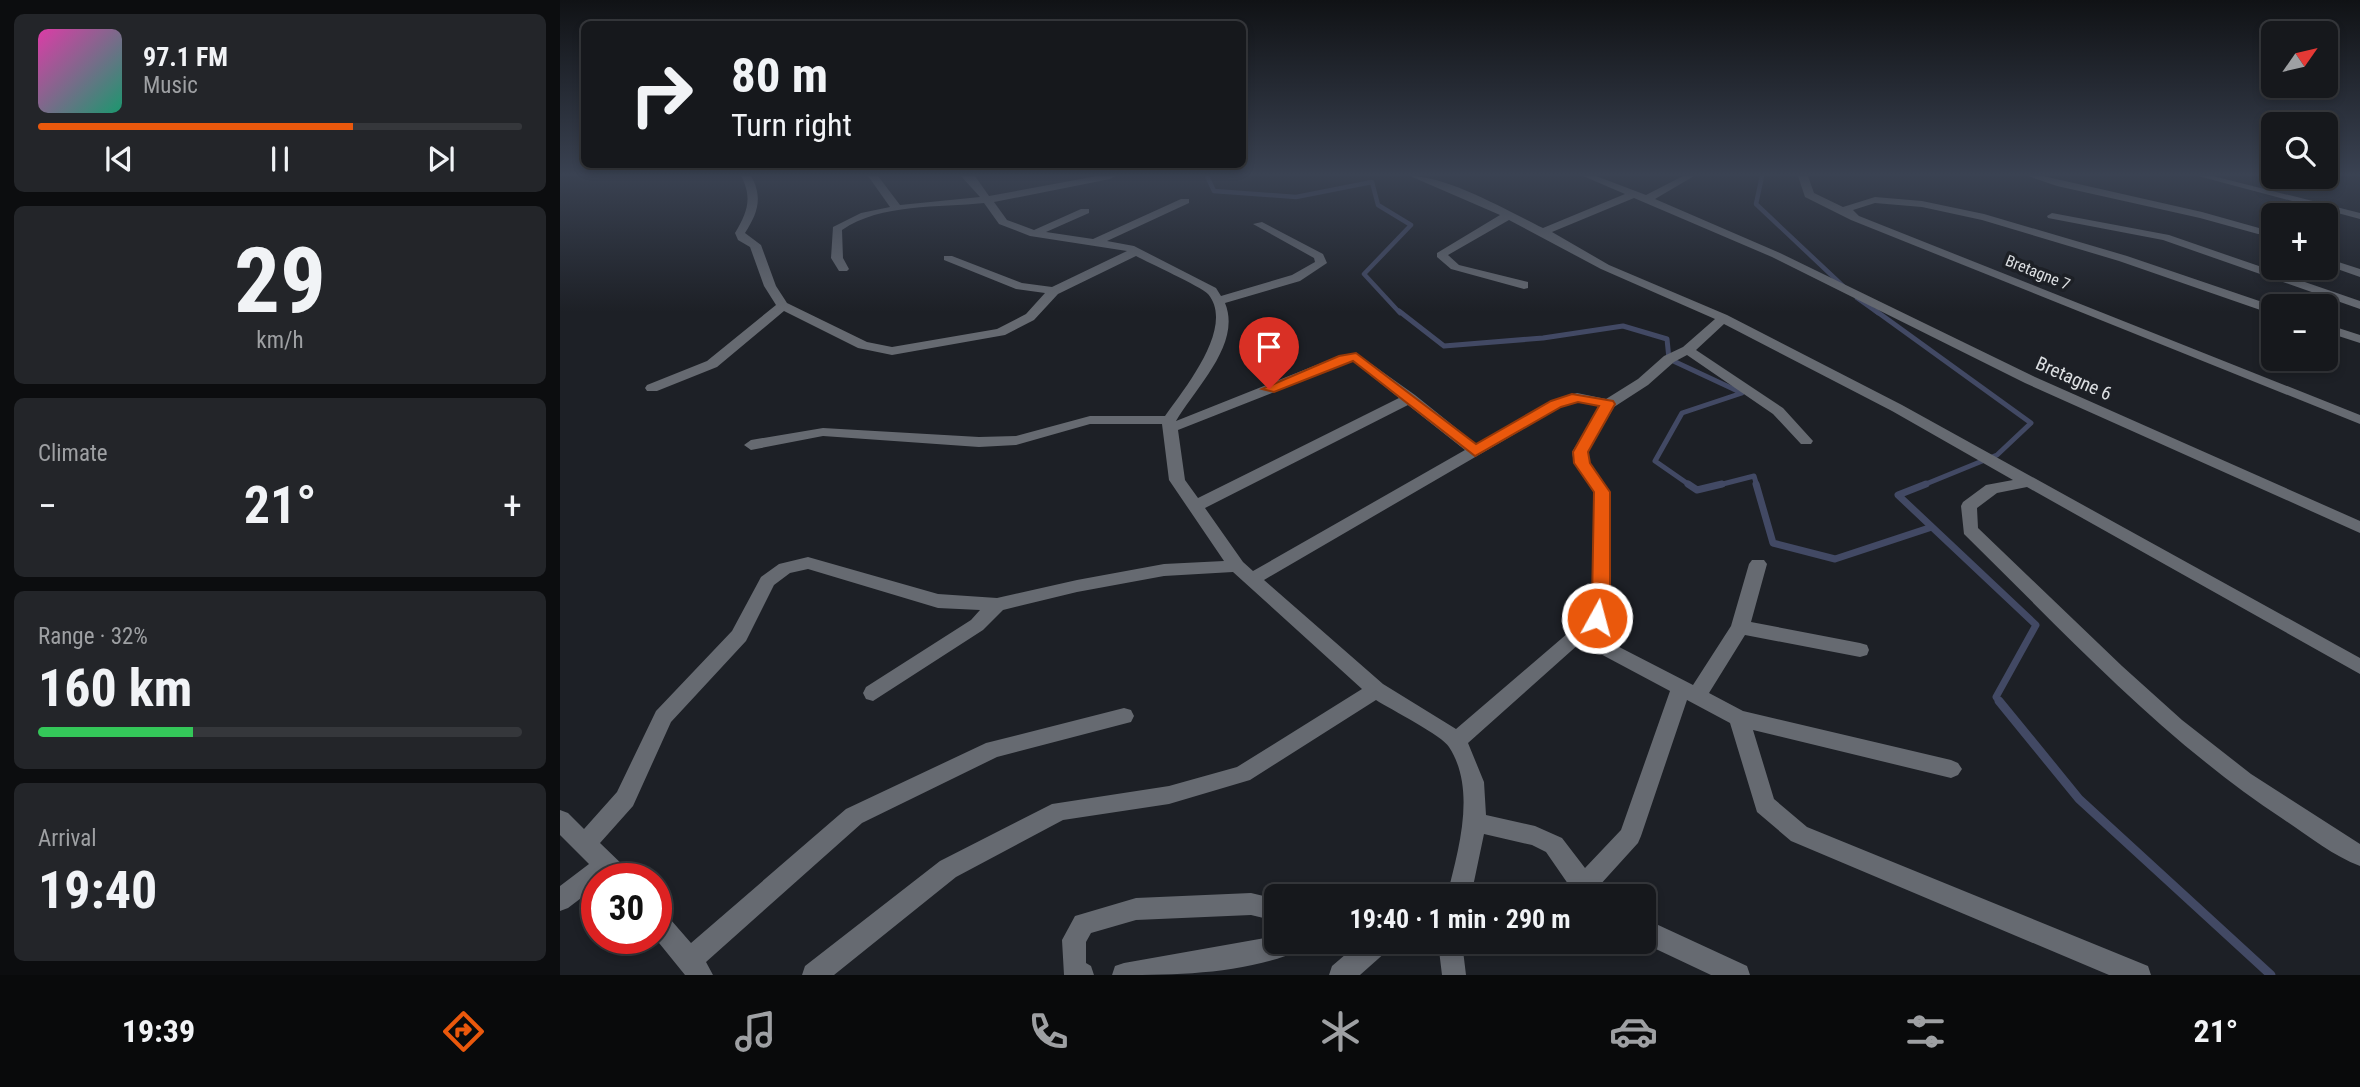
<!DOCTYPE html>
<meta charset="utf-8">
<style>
body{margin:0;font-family:"Roboto Condensed",sans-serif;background:#232529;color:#f1f3f6;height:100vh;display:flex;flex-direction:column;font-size:26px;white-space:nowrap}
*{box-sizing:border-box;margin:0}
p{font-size:23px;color:#9ea0a3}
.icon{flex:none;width:38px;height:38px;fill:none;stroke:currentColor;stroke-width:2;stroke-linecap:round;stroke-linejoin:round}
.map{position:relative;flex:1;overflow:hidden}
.drawer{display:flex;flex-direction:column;gap:14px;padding:14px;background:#0c0d0f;width:560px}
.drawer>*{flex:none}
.hud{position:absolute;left:21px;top:21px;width:665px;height:147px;border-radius:10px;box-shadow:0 4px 10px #0003,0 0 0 2px #35373b;background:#16181c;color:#f1f3f6;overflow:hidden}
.needle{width:46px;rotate:56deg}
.fabs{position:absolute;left:1701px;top:21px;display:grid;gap:14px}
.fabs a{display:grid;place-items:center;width:77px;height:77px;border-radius:10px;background:#16181c;box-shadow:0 4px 10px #0003,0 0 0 2px #35373b;font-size:35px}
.speed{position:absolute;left:21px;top:863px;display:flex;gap:14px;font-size:35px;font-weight:700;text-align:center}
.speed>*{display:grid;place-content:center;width:91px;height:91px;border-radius:50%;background:#16181c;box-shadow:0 4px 10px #0003,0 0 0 2px #35373b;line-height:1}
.speed .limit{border:10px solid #d22;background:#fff;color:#111}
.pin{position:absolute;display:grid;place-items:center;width:60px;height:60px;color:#fff;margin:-72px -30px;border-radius:50% 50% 50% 0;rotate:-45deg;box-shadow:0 0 7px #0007}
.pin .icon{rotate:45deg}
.me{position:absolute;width:77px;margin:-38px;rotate:7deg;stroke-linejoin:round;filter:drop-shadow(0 0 5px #0008)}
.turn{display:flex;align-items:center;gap:24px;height:147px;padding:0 35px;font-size:32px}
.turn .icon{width:91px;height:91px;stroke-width:2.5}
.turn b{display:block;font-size:49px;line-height:60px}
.big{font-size:52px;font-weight:700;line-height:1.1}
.drawer .tile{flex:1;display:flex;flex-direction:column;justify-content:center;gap:10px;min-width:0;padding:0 24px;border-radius:10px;background:#232529}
.drawer .dial{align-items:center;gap:0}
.dial b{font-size:91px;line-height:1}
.song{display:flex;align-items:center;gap:21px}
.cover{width:84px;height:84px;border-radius:10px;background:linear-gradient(135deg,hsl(320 70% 55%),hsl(160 70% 35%))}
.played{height:7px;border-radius:4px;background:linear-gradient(90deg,#ea580c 65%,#35373b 65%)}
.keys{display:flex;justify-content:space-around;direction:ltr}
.heat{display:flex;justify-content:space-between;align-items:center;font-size:38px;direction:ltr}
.charge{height:10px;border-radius:5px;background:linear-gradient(90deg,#34c759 32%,#35373b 0)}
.trip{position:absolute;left:704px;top:884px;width:392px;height:70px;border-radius:10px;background:#16181c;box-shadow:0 4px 10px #0003,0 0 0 2px #35373b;font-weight:700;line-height:70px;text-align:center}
.tabs{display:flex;height:112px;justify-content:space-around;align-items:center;background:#090a0b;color:#9ea0a3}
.tabs .icon{width:49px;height:49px}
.tabs .selected{color:#ea580c}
.tabs b{font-size:32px;color:#f1f3f6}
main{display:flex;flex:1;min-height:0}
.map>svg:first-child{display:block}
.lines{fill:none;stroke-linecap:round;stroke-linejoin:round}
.stream-far3{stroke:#424964;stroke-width:4.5}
.stream-far2{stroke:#424964;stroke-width:5}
.stream-far1{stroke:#424964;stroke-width:7}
.stream{stroke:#424964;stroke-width:9}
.street{fill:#666a71;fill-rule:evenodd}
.route{fill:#ea580c;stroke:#983908;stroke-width:2}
.labels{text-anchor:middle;stroke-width:7;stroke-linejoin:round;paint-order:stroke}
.far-street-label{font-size:16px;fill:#dcdfe2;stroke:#1d2026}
.street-label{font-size:19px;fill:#dcdfe2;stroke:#1d2026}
</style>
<main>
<section class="drawer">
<div class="tile">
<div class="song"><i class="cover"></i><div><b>97.1 FM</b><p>Music</p></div></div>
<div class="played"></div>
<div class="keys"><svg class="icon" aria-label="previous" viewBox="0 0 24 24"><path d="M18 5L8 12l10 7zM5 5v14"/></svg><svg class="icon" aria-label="pause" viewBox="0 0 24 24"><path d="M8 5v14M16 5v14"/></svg><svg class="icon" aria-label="next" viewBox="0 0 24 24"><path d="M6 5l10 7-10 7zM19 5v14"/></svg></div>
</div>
<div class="tile dial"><b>29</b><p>km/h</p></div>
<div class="tile"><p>Climate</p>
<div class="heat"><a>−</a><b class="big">21°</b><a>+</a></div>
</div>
<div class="tile"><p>Range · 32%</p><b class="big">160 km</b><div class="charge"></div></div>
<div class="tile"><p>Arrival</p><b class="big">19:40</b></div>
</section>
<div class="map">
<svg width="1800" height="975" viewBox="0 0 1800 975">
<rect width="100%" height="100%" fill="#1d2026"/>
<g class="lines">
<path class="stream-far3" d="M647,176L654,191L736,197L812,182L818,205L851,225L804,274L840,313
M1202,176L1196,204L1283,286
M1297,298L1318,313"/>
<path class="stream-far2" d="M839,311L884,346L983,338L1063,326L1107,339L1109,359L1182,393L1122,413L1095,461L1131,486
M1316,311L1471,423L1437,455L1361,486
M1155,486L1194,476L1197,486"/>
<path class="stream-far1" d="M1128,484L1137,490L1162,484
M1196,484L1213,543L1275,559L1372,527
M1366,484L1338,495L1476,625L1436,697L1441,703"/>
<path class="stream" d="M1439,701L1519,799L1711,975"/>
<path class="street" d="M181,176H191C203,197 198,213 185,233L201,245L216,286L227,303L307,342L332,347L437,329L466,314L485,293L456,289L384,260V256H392L462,283L492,287L567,251L470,236L439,224L424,203C379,208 321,203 282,230L283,258L289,269L287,271H279L271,258L273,227L301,213L330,207L308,176H318L340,205L420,197L401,176H415L429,196L537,176H555L550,179L434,202L447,220L474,230L521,209H529V213L486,232L533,239L621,199H629V203L547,241L574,246L656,288L661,296L732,275L755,262L754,258L693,224L702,222L763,254L767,263L740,281L665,303C682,344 635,388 616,421L779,356L796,353L855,395L916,444L991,401L1017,393L1046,399L1078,379L1104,356L1123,347L1155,319L1041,269L949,220L888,255L899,265L968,282V288L964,289L891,269L877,257V253L940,215L850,176C888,176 948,211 983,228L1065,194L1023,176H1036L1086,195L1123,176H1134L1095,199L1220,253L1475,377L1800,521V533L1465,383L1212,257L1074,198L992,232L1049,265L1167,315L1342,405L1800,658V674L1467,487L1437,493L1417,508L1418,528L1562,666L1622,720L1691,774L1800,844V866C1773,856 1747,835 1723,819C1603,740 1506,634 1404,534L1401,506L1403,502L1426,485L1453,480L1332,411L1164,324L1136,350L1223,408L1253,441L1251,444H1241L1213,414L1127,355L1114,362L1088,385L1054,407L1028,452L1030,463L1050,492V603L1043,623L1032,633L1133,685L1171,626L1189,564L1192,560H1204L1207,564L1191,622L1300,643L1307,645L1309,650L1307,655L1300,657L1185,635L1149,693L1183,711L1391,760L1398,763L1402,769L1398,775L1391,778L1193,730L1214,799L1247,827L1588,966L1591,975H1549L1231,841L1197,812L1170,723L1127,700L1081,836L1078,843L1039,886L1044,896L1015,894L986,852L972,845L924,834L911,896H887C898,851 917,790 889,747C883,736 830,709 816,700L690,780L609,804L503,820L396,877L274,975H242L245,966L380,861L492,804L609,786L677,767L802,689L673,572L604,576L517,592L443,610L423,630L313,701L306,699L303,693L306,687L411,620L420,610L378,608L248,569L230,573L214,585L186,641L111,722L73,806L40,843L68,870L71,878H37V886L8,908L0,911V886L29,864L0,835V810L8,813L24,829L57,792L96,711L172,631L201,577L219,564L248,557L378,594L437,598L517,580L604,564L664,561L609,480L602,424H530L456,445L419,447L263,436L191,450L184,445L191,440L263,428L419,437L456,436L530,416H605C623,390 676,327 648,294C640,286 589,263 576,256L498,294L474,320L445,335L332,355L298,348L224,311L157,367L97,391H87L85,388L87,385L147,361L216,305L204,286L190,247L178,240L175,233C187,213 193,198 181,176ZM793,361L839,398L638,498L625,480L618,430ZM1018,401L1040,406L1012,452L1014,463L1034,492L1032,603L1029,615L896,729L823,684L704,580L1001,407ZM848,405L905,450L693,571L683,562L645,508ZM1020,643L1110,691L1061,830L1025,868L1002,838L975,826L926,815L924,782L908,743Z
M1238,176H1248L1254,193L1283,207L1315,197L1362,201L1424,214L1567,256L1714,306L1713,314L1709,313L1559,261L1422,220L1362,207L1315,203L1293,210L1299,216L1800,415V424L1291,220L1245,197Z
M1468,176H1483L1642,212L1699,228L1713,219V228L1708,234H1698L1640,218L1497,186Z
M1638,176H1653L1800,213V219Z
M1723,212H1751L1756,215H1718Z
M1492,213L1609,235L1800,301V309L1603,240L1488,218L1487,216Z
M1766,258L1800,269V277L1766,265Z
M1766,324L1800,335V343L1766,332Z
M564,708L571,710L574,716L571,722L437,757L302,823L146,962L153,975H125L95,938L96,908L104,912L131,943L286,809L426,743Z
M691,893L716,899V921L691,915L576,920L531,933L526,942V963L531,966L534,975H504L502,940L515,916L576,898Z
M1083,918L1187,966L1190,975H1151L1081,942H1083Z
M716,936V942H742L739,951C680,975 614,975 552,975L555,966L564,963Z
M800,942H830L827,951L800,975H769L772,966Z
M878,942H902L906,975H882Z"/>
</g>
<linearGradient id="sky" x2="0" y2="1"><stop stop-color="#101215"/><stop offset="0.56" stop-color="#3a4252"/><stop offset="1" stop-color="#3a4252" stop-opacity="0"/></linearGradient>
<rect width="1800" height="312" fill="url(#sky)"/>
<path class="route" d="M796,353L916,444L991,401L1012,394L1053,401L1055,404L1028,452L1030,463L1050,492V603L1044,623H1031L1028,618L1032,603L1034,492L1014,463L1013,452L1039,406L1018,402L1001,407L915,456L793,361L714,392L702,389L779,356Z"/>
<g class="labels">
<g class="far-street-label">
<text transform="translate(1478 272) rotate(22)" y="6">Bretagne 7</text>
</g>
<g class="street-label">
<text transform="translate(1514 378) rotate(24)" y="7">Bretagne 6</text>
</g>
</g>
</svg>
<div class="fabs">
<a><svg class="needle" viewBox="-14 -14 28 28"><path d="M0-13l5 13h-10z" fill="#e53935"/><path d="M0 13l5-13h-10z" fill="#9ea0a3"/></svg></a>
<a><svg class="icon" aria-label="search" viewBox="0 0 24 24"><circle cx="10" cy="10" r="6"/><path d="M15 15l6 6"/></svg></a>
<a>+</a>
<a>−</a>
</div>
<div class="speed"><div class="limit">30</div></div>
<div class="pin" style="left:709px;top:389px;background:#d93025"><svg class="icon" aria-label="arrive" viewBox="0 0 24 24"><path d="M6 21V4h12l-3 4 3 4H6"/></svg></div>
<svg class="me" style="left:1037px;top:618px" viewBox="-20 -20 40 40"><circle r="17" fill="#ea580c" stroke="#fff" stroke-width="3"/><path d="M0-11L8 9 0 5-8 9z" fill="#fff"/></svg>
<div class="trip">19:40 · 1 min · 290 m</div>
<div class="hud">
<div class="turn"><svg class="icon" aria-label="right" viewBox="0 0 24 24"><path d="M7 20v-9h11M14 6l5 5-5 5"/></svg><div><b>80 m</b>Turn right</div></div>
</div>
</div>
</main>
<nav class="tabs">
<b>19:39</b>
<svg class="icon selected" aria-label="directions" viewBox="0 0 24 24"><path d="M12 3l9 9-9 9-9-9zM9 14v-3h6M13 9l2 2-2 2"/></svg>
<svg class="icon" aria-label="music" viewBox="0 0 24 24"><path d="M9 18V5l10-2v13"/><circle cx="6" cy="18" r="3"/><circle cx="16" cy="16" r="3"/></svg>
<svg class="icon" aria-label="phone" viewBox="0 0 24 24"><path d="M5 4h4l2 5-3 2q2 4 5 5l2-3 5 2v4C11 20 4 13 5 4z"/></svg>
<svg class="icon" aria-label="climate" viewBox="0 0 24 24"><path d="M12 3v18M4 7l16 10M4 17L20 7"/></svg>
<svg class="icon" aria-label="car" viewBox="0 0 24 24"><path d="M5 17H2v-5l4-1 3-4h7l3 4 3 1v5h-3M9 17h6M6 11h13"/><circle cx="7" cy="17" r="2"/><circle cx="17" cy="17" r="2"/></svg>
<svg class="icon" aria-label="filters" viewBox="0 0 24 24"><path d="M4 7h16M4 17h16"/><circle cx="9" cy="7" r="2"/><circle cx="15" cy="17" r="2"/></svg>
<b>21°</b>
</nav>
